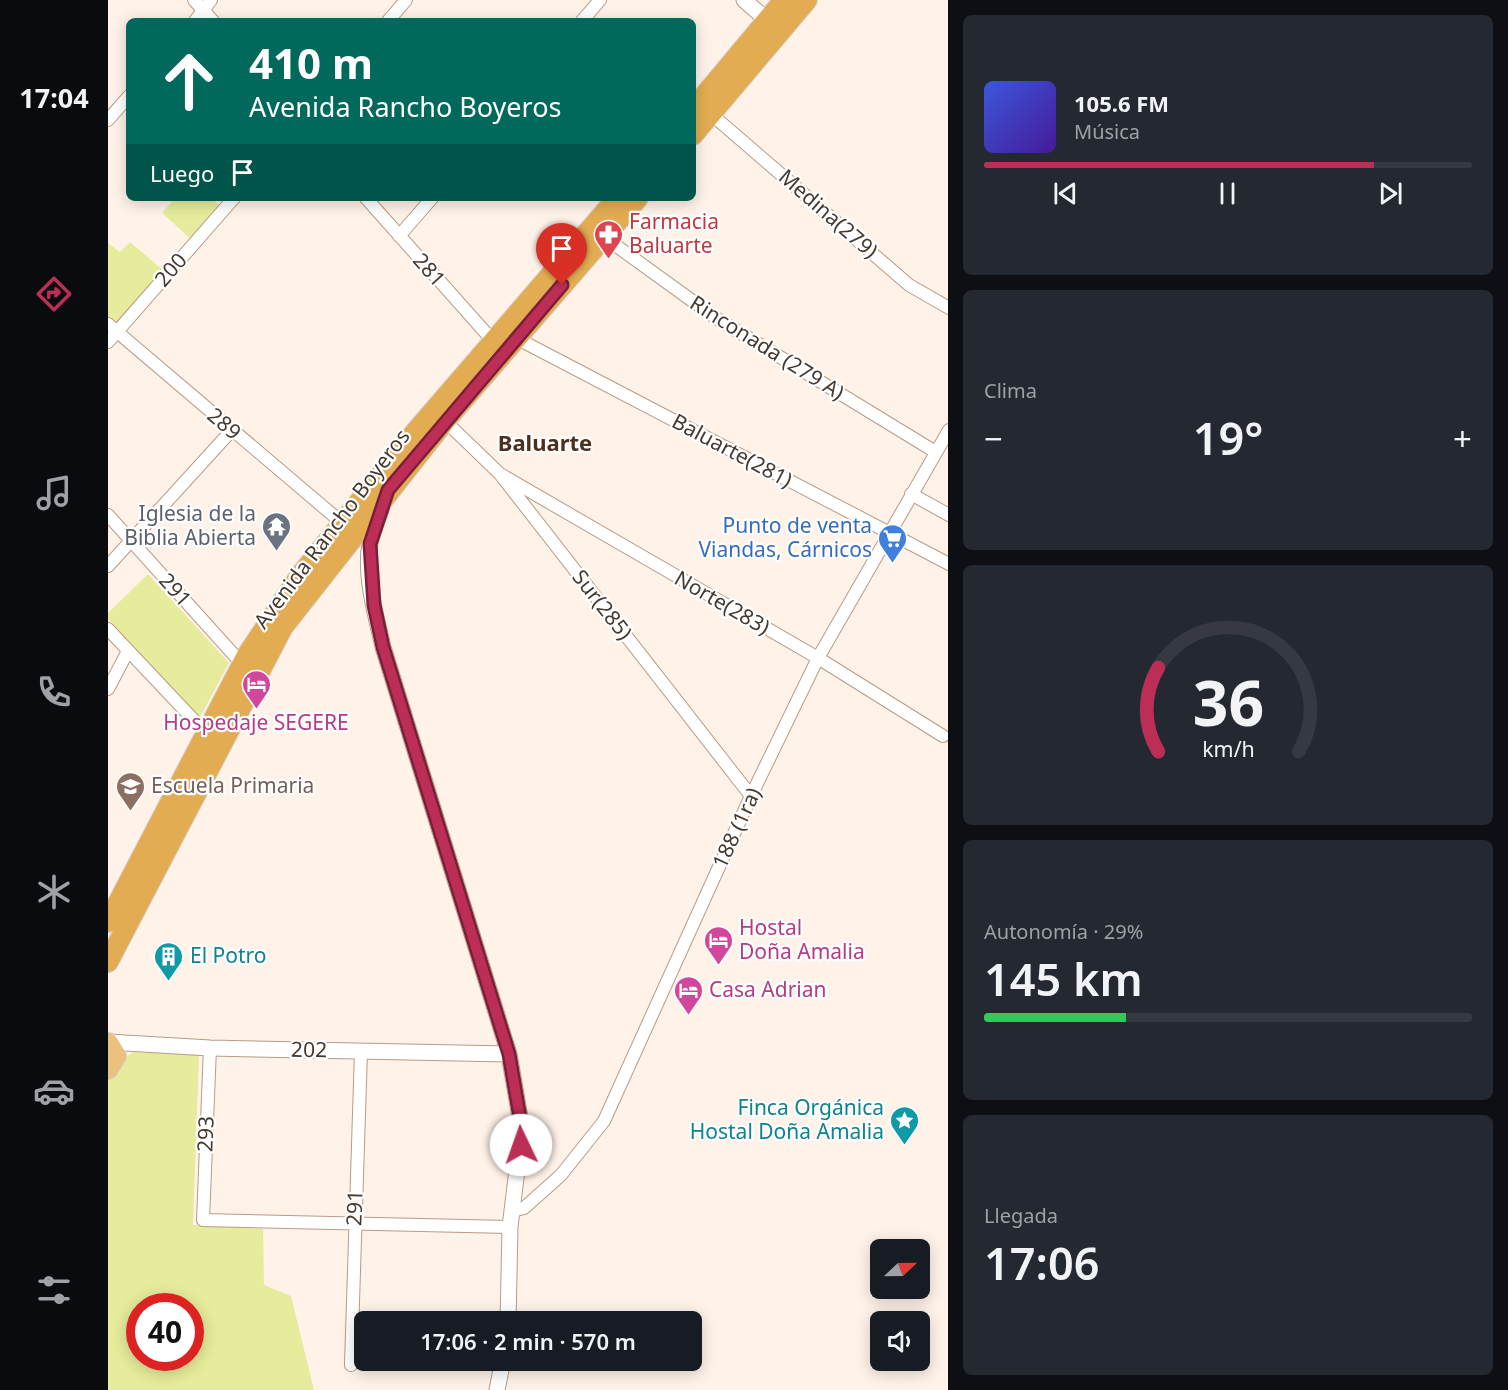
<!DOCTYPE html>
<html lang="es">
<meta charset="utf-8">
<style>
body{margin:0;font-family:"Noto Sans",sans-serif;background:#242831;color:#f1f3f6;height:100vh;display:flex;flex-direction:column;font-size:22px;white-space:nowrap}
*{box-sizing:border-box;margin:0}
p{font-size:20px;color:#9ea1a6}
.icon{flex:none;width:33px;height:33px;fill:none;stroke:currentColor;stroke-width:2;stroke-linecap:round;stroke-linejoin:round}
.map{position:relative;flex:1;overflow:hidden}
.details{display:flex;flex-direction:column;gap:15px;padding:15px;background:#0d0f14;width:560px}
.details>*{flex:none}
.guide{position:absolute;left:18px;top:18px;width:570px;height:183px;border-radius:9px;box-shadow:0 3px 15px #0003;background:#00695c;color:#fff;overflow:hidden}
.needle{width:39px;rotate:68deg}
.buttons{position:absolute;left:762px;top:1239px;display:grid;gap:12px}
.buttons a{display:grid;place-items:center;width:60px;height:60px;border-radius:9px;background:#171b24;box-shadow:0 3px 15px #0003;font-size:30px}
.speed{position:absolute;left:18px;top:1293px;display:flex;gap:12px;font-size:30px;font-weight:700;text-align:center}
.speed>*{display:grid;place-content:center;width:78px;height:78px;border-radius:50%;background:#171b24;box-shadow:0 3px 15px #0003;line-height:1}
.speed .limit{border:9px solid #d22;background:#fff;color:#111}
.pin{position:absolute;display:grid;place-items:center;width:51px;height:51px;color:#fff;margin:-62px -26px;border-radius:50% 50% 50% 0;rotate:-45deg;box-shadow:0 0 6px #0007}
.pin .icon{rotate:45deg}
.me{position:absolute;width:66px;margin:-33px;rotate:357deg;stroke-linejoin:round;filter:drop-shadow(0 0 4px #0008)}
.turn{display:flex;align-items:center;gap:21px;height:126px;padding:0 24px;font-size:27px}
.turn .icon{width:78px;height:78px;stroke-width:2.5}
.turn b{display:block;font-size:42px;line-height:51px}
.then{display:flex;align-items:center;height:57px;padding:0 24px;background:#0003;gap:12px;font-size:22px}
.big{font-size:45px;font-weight:600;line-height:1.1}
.details .card{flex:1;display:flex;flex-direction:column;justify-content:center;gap:9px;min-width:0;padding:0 21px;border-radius:9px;background:#242831}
.details .dial{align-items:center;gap:0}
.dial svg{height:156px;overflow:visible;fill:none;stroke:#363941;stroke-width:7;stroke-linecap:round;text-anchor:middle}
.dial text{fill:#f1f3f6;stroke:none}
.song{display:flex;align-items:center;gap:18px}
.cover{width:72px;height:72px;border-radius:9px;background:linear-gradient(135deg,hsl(230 70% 55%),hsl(260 70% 35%))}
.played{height:6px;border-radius:3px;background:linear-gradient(90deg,#bd2e57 80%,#363941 80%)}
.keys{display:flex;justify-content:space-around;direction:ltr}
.heat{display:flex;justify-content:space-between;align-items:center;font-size:33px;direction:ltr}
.charge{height:9px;border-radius:4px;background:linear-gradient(90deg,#34c759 29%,#363941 0)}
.trip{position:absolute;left:246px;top:1311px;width:348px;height:60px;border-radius:9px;background:#171b24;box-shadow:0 3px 15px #0003;font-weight:600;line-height:60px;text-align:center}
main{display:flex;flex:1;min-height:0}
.menu{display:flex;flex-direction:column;width:108px;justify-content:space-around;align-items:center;background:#090b0e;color:#9ea1a6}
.menu .icon{width:42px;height:42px}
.menu .current{color:#bd2e57}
.menu b{font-size:27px;color:#f1f3f6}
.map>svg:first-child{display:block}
.green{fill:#e6ec9b;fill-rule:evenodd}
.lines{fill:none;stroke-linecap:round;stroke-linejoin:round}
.minor-casing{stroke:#b89b86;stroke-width:14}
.tertiary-casing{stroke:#b89b86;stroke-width:17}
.primary-casing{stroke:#d6d3d1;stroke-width:22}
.trunk-casing{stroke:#d6d3d1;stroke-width:22}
.minor{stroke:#fff;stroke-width:12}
.tertiary{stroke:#fff;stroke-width:15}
.primary{stroke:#eac17d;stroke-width:20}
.trunk{stroke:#e3ac52;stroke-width:20}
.route-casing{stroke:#7b1e39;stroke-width:15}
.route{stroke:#bd2e57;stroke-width:10}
.labels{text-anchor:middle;stroke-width:4.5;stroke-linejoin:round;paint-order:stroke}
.street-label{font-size:21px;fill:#453930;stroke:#fff}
.health-label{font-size:21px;fill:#be3a42;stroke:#fff;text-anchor:start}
.worship-label{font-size:21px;fill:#5b616d;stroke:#fff;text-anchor:end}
.shop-label{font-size:21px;fill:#366cbe;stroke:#fff;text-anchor:end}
.hotel-label{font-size:21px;fill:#b23c85;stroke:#fff;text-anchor:start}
.education-label{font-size:21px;fill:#785e54;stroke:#fff;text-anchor:start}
.culture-label{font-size:21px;fill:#0d838f;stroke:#fff;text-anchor:start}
.neighbourhood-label{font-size:22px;font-weight:bold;fill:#4b3220;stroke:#fff}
</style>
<main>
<nav class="menu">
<b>17:04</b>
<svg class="icon current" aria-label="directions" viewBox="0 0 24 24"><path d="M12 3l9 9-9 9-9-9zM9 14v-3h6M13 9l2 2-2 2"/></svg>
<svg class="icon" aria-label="music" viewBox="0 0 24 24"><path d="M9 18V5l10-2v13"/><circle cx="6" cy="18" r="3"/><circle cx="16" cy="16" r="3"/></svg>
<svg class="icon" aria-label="phone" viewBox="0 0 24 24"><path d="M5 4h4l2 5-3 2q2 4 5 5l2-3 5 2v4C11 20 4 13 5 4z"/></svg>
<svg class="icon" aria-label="climate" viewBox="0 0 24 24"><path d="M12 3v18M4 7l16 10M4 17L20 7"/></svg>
<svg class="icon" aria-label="car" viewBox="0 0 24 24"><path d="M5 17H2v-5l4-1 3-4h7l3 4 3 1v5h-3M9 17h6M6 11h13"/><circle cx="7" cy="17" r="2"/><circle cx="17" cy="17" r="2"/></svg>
<svg class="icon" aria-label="filters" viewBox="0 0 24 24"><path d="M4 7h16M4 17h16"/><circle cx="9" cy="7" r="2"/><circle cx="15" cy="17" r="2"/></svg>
</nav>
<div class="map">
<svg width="841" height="1390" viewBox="0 0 841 1390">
<rect width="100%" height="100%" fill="#fff2e9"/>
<path class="green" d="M67,198H103L112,206L84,240L54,213Z
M22,242L56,271L10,326L0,317V243L12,252Z
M40,574L121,663L91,719L0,619V613Z
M25,1052L91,1055L85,1225L155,1229L156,1285L183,1296L206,1390H0V1081L11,1063ZM32,1306H82V1358H32Z"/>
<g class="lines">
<defs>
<path id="minor" d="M86,0L105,21
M87,21L103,0
M280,21L298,0
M474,21L492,0
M603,114L801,285L841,308
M0,120L21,96
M258,198L385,341
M291,236L324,198
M496,237L608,318L826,451
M0,324L233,522
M408,338L841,564
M0,342L126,198
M337,421L392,474L643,796
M392,474L710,658L835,736
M803,494L841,515
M0,515L135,665
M0,566L124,430
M0,629L98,733
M0,689L20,651
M102,1048L95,1220L402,1227
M404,1211L416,1208L453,1175L496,1121L643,796L710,658L841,430
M243,1365L253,1051"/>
<path id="tertiary" d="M636,0L659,20
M274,507C270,518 265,531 262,543C256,576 268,615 275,647L401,1054L414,1129L402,1227L400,1322
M0,1042L102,1048L401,1054
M389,1390L395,1360"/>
<path id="primary" d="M0,1043L8,1056L0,1069"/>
<path id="trunk" d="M585,109L676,0
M585,135L699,0
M0,922L139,655L191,577L308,431L509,198
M0,962L175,627L337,421L530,198"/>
</defs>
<use href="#minor" class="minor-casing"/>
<use href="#tertiary" class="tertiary-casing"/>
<use href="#primary" class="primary-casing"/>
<use href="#trunk" class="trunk-casing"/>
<use href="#minor" class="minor"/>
<use href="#tertiary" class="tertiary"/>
<use href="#primary" class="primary"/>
<use href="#trunk" class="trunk"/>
</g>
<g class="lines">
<defs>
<path id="route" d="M413,1145L414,1129L401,1054L275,647L266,605L262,544L280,490L454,285"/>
</defs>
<use href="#route" class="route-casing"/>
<use href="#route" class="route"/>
</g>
<defs>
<symbol id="pharmacy-pin" viewBox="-11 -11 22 30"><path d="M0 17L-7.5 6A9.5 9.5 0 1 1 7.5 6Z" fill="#e0444e" stroke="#fff"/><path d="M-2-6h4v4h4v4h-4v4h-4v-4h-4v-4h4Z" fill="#fff"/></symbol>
<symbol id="temple-pin" viewBox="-11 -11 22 30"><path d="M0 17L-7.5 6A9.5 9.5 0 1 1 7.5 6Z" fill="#6b7280" stroke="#fff"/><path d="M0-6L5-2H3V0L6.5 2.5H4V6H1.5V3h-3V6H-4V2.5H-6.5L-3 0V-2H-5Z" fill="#fff"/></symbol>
<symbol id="supermarket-pin" viewBox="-11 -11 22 30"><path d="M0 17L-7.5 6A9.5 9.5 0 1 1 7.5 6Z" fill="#3f7fe0" stroke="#fff"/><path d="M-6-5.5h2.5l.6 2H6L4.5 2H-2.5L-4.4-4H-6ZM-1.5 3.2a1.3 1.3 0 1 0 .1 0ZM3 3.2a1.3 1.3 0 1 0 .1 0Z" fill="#fff"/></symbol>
<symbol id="hotel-pin" viewBox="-11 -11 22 30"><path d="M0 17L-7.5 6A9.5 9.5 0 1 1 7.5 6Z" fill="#d1479c" stroke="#fff"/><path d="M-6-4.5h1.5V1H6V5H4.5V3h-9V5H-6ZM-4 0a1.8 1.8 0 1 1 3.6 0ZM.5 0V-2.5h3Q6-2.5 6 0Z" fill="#fff"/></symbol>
<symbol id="school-pin" viewBox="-11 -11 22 30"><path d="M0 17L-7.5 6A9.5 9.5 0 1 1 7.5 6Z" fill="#8d6e63" stroke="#fff"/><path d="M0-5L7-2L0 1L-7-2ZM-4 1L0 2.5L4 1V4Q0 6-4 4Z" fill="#fff"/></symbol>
<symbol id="building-pin" viewBox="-11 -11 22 30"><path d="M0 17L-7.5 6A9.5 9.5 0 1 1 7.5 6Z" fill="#0f9aa8" stroke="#fff"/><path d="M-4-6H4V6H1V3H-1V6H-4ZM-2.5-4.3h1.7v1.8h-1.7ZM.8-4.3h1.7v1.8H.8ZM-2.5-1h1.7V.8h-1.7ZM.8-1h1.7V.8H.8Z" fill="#fff"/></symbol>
<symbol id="sight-pin" viewBox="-11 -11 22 30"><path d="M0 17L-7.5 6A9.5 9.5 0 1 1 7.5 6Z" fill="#0f9aa8" stroke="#fff"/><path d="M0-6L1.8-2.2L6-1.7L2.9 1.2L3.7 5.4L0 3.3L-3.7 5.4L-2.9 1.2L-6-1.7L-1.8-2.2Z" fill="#fff"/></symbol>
</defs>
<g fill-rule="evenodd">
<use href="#pharmacy-pin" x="484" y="218" width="33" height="45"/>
<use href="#temple-pin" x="152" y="510" width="33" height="45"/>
<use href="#supermarket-pin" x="768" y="522" width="33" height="45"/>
<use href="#hotel-pin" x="132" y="668" width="33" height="45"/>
<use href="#school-pin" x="6" y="770" width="33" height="45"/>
<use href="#hotel-pin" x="594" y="924" width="33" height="45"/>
<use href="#building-pin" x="44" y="940" width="33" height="45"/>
<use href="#hotel-pin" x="564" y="974" width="33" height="45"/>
<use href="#sight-pin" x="780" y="1104" width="33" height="45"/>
</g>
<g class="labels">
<g class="street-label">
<text transform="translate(720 214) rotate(41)" y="7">Medina(279)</text>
<text transform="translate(63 270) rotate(-49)" y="7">200</text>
<text transform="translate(321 270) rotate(48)" y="7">281</text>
<text transform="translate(659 348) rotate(32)" y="7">Rinconada (279 A)</text>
<text transform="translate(116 424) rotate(40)" y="7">289</text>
<text transform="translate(624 451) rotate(28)" y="7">Baluarte(281)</text>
<text transform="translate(224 529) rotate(-53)" y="7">Avenida Rancho Boyeros</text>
<text transform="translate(67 590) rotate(48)" y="7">291</text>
<text transform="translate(614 603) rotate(30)" y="7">Norte(283)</text>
<text transform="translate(494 605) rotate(52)" y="7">Sur(285)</text>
<text transform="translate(629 828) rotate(-65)" y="7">188 (1ra)</text>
<text transform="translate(201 1050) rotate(1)" y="7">202</text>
<text transform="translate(98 1134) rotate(-88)" y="7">293</text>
<text transform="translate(247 1208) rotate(-88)" y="7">291</text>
</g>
<g class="health-label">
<text x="521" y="229">Farmacia<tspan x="521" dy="24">Baluarte</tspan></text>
</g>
<g class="worship-label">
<text x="148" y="521">Iglesia de la<tspan x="148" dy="24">Biblia Abierta</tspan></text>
</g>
<g class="shop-label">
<text x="764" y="533">Punto de venta<tspan x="764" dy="24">Viandas, Cárnicos</tspan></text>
</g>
<g class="hotel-label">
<text x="148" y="730" text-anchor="middle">Hospedaje SEGERE</text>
<text x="631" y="935">Hostal<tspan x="631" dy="24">Doña Amalia</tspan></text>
<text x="601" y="997">Casa Adrian</text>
</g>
<g class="education-label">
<text x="43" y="793">Escuela Primaria</text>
</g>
<g class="culture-label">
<text x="82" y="963">El Potro</text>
<text x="776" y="1115" text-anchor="end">Finca Orgánica<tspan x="776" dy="24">Hostal Doña Amalia</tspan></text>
</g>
<g class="neighbourhood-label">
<text x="437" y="451">Baluarte</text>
</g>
</g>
</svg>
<div class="buttons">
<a><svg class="needle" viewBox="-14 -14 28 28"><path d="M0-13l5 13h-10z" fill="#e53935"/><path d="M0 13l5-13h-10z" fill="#9ea1a6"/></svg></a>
<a><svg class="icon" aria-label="sound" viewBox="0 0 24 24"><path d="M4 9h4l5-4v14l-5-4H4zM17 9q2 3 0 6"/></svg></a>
</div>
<div class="speed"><div class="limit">40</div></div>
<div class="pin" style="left:454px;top:285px;background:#d93025"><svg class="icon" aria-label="arrive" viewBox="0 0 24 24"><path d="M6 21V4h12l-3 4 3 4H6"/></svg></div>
<svg class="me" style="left:413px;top:1145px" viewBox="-20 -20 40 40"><circle r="19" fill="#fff"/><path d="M0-13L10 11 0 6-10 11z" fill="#bd2e57"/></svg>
<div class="trip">17:06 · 2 min · 570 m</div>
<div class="guide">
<div class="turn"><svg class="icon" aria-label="ahead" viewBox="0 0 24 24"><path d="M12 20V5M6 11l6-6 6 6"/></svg><div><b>410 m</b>Avenida Rancho Boyeros</div></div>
<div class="then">Luego<svg class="icon" aria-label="arrive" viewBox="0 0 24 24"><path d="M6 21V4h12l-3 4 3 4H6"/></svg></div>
</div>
</div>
<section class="details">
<div class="card">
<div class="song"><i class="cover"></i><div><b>105.6 FM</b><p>Música</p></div></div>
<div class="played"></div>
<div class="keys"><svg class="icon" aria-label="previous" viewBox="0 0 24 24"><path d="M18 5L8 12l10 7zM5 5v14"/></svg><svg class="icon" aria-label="pause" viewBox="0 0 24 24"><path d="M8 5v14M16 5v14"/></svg><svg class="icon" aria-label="next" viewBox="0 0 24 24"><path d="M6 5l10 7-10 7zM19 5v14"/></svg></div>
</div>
<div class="card"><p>Clima</p>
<div class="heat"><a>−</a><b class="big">19°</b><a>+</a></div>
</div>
<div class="card dial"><svg viewBox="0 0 100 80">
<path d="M14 69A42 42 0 1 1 86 69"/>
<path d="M14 69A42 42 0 0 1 14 26" stroke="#bd2e57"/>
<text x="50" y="56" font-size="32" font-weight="700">36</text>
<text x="50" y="72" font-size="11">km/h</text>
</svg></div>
<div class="card"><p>Autonomía · 29%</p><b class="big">145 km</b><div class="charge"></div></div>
<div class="card"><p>Llegada</p><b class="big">17:06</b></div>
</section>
</main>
